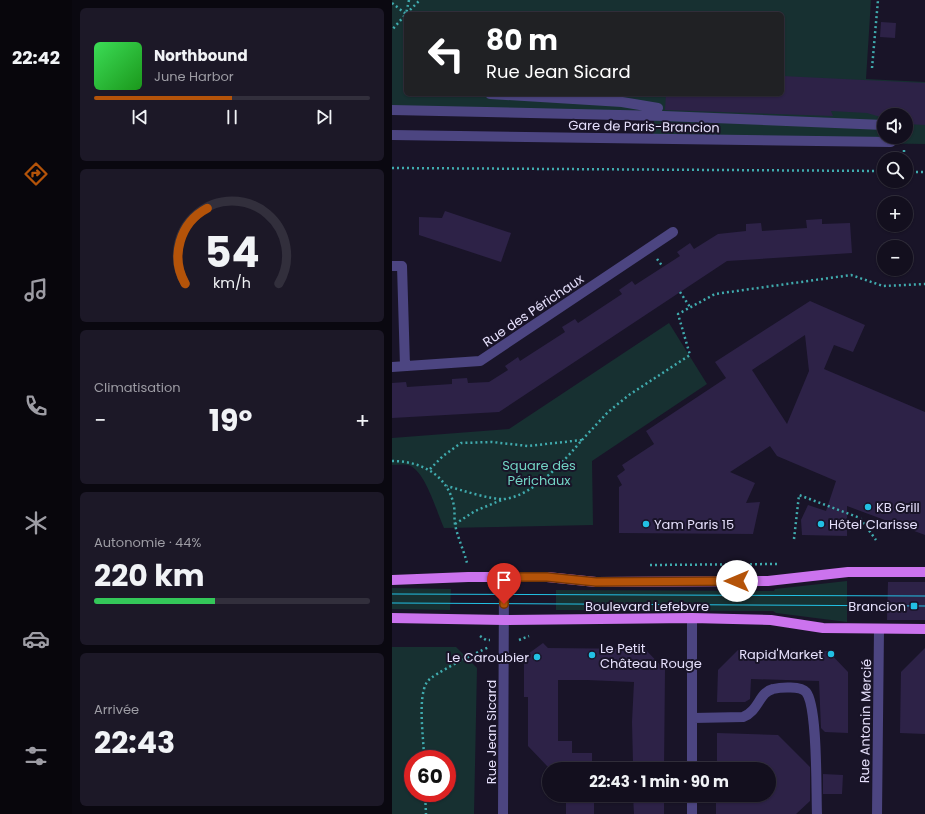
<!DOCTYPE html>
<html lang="fr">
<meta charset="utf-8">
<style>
body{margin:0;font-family:Poppins,sans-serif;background:#1c1827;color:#f1f3f6;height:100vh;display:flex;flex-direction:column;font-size:15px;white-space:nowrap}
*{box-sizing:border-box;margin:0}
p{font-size:13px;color:#9d9ca4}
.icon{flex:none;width:22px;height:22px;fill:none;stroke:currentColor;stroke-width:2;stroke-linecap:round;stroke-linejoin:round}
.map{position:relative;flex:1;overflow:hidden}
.drawer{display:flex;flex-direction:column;gap:8px;padding:8px;background:#0a0810;width:320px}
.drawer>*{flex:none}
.top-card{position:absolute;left:12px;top:12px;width:380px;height:84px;border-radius:6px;box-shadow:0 1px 3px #0004,0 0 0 1px #322f3c;background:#202124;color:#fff;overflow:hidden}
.tools{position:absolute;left:485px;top:108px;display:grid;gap:8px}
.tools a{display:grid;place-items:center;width:36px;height:36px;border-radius:50%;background:#130f1e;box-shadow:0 1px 3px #0004,0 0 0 1px #322f3c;font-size:20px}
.speed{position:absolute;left:12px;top:750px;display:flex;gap:8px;font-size:20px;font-weight:700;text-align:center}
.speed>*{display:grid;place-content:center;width:52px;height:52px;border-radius:50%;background:#130f1e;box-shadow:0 1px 3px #0004,0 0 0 1px #322f3c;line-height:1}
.speed .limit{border:6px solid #d22;background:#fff;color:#111}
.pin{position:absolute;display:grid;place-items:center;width:34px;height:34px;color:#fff;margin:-41px -17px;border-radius:50% 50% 50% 0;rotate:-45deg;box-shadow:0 0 4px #0007}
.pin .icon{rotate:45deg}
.me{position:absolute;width:44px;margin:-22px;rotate:270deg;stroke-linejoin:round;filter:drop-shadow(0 0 3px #0008)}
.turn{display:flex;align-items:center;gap:14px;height:84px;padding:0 16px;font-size:18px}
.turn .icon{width:52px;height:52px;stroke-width:2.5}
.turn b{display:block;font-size:28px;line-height:34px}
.big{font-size:30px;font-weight:700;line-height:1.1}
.drawer .card{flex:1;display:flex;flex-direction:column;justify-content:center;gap:6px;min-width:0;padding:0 14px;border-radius:6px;background:#1c1827}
.drawer .dial{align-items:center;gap:0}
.dial svg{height:104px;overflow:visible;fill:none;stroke:#322f3c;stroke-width:7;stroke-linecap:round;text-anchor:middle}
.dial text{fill:#f1f3f6;stroke:none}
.song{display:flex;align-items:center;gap:12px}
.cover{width:48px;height:48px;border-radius:6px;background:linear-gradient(135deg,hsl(130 70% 55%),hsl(120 70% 35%))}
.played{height:4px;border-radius:2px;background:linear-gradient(90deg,#b45309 50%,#322f3c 50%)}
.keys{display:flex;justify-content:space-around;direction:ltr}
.heat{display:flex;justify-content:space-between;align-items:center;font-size:22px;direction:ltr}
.charge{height:6px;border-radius:3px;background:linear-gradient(90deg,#34c759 44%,#322f3c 0)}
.trip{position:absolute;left:150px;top:762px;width:234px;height:40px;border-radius:20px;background:#130f1e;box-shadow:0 1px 3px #0004,0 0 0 1px #322f3c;font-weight:700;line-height:40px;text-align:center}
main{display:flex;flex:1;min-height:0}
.menu{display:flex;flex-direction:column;width:72px;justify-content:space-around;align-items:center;background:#08060c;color:#9d9ca4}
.menu .icon{width:28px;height:28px}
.menu .selected{color:#b45309}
.menu b{font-size:18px;color:#f1f3f6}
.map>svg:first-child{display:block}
.green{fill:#173031;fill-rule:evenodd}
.building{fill:#2d2247;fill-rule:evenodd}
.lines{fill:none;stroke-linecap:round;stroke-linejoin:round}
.path{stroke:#40abae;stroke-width:2.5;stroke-dasharray:2 3;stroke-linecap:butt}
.minor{stroke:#4c4581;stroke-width:10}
.major{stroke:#cb73ee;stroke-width:10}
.tram{stroke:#22c0e4;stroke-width:1}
.route-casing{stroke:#753606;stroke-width:10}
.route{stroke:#b45309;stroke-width:7}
.poi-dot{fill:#22c0e4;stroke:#191428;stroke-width:1.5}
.labels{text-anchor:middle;stroke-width:4;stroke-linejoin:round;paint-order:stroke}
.street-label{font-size:13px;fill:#e5dffb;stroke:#191428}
.park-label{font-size:13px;fill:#72d4c4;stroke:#191428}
.poi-label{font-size:13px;fill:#e5dffb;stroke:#191428;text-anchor:start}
</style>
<main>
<nav class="menu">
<b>22:42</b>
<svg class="icon selected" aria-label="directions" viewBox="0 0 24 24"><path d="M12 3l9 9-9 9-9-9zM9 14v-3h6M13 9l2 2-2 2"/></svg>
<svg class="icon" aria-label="music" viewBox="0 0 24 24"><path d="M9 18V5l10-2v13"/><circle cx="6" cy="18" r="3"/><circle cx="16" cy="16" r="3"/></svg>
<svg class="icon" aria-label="phone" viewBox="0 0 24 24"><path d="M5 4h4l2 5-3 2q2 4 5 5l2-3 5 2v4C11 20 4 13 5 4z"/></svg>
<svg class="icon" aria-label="climate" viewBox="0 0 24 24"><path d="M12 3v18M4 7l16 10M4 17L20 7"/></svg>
<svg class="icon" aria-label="car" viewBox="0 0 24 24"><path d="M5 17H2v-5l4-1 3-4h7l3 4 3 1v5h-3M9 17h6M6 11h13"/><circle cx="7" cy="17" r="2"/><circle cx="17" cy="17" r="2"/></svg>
<svg class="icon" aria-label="filters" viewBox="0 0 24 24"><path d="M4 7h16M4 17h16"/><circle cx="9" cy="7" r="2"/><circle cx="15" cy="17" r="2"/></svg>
</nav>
<section class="drawer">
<div class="card">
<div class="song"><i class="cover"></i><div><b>Northbound</b><p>June Harbor</p></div></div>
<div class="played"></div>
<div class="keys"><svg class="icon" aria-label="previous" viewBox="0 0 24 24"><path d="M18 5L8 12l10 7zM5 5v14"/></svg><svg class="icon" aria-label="pause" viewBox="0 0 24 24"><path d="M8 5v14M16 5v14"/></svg><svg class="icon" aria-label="next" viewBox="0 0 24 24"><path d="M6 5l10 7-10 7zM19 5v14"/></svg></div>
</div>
<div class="card dial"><svg viewBox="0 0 100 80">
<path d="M14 69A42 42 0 1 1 86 69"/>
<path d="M14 69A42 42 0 0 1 31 11" stroke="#b45309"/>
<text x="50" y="56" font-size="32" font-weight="700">54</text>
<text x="50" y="72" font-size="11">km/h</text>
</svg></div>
<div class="card"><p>Climatisation</p>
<div class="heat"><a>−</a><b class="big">19°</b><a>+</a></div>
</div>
<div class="card"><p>Autonomie · 44%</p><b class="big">220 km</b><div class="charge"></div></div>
<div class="card"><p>Arrivée</p><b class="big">22:43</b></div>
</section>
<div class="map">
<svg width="533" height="814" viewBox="0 0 533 814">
<rect width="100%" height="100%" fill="#191428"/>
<path class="green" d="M0,0H479L474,79L533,82V144L261,140L262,118L0,107ZM14,14H390V94H14ZM492,115H514V137H492Z
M277,323L315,384L200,461L201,525L52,528C45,513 33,469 16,465C11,464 5,465 0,465V438L117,429Z
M455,581V622L384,613L381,611L164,610V590L382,591L383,589Z
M0,588L59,589L58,610L0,609Z
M0,647H64L85,668L82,814H0ZM21,759H55V793H21Z"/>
<path class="building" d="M489,22L504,23L503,38L488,37Z
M390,76L533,83V125L514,124V115H492V118L475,113L439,111L441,116L273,110L274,94H390Z
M53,211L119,233L109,262L27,235V217L50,218Z
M430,219V224L458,223L460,253L335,261L107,412L0,418V383L14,382L15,387L60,384V379L75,378L76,383L97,382L116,370L113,366L126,357L128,361L173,332L170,327L183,319L186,323L230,294L227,290L240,281L243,285L288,256L285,252L298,243L302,249L326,234L354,231V224L369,223L370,231L415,228L414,220Z
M418,301L473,325L461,352L442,345L432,369L533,412V535L455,506V536L410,535L409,520L416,505L434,511L444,481L385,456L378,446L338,472L363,483L354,503L368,502L361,534L227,533V487L230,485L225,476L233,470L230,465L262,444L254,431L334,378L323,362ZM413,335L417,371L395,424L360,370Z
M496,582H533V620H495Z
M151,643L156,648L253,649L273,670L272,769H247V763H241L240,722L242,682L195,680H166V741H180V753H200V761H203L202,769L156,767L136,746V697H132V663L136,658V654Z
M533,648V734L508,733L509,672Z
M346,650L436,651L456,672V733L433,732L429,728L427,681L359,679L358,699L353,702H325L326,670Z
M325,733L386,735L418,767V801L404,814H324V799H377V767H325Z
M431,774L451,775L450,794H431Z
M174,795H202V814H174Z
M241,795H272V814H242Z"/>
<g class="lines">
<path class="path" d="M17,0L14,14L28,0
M0,3L14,14L0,30
M480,68L486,0
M512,150V159
M0,168L492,171
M514,172H533
M265,259L271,267
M288,292L298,307
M190,440L216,412L237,395L298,355L286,314L323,294L459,275L491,286L533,284
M0,461C29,461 56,475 62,506C63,512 62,518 63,524C65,536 72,551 75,563
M38,469L51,456L69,443L100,442L136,446L190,440C172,461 142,495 113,499C99,500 69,490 55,486
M63,524L83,511L112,499
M402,539L407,495L468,518L484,540
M258,565L385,564
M88,636L94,640H98
M127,640L137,636
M32,759C32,739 25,698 35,682C40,674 86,652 97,647
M33,793L34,814"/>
<path class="minor" d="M98,94L230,102L266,108
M0,110L272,116L492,125
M0,135L499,142V137
M0,266H10L13,366
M0,367L88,361L281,232
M300,618V769
M301,718L351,717C367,711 367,692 381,689C389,687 409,686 414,692C426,706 424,792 425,814
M111,814L112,577
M300,814V795
M485,814L487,629"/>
<path class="major" d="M0,580L76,577H155L204,582L376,581L456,572H533
M0,618L112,620L300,618L379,620L431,628L533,629"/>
<path class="tram" d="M0,594L533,596
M0,603L533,606"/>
</g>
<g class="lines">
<defs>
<path id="route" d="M112,604V577H155L204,582L345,581"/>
</defs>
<use href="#route" class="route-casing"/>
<use href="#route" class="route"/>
</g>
<g class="poi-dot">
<circle cx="476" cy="507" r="4"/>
<circle cx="254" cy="524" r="4"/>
<circle cx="429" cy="524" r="4"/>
<rect x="518" y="602" width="8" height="8" rx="2"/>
<circle cx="439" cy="654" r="4"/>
<circle cx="200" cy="655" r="4"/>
<circle cx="145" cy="657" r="4"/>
</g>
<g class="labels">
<g class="street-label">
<text transform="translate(252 126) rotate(1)" y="5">Gare de Paris-Brancion</text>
<text transform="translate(141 310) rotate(-34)" y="5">Rue des Périchaux</text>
<text x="255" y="611">Boulevard Lefebvre</text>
<text transform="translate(473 721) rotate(-89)" y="5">Rue Antonin Mercié</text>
<text transform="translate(99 732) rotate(-90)" y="5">Rue Jean Sicard</text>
</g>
<g class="park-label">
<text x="147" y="470">Square des<tspan x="147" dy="15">Périchaux</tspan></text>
</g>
<g class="poi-label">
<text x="484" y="512">KB Grill</text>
<text x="262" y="529">Yam Paris 15</text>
<text x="437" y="529">Hôtel Clarisse</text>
<text x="514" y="611" text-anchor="end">Brancion</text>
<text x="208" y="653">Le Petit<tspan x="208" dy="15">Château Rouge</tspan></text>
<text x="431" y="659" text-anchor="end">Rapid'Market</text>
<text x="137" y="662" text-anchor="end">Le Caroubier</text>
</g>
</g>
</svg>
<div class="tools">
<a><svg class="icon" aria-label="sound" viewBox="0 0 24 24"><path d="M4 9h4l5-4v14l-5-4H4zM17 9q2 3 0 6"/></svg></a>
<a><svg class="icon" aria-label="search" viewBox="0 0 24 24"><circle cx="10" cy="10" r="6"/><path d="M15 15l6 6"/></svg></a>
<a>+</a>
<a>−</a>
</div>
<div class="speed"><div class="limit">60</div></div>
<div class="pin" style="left:112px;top:604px;background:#d93025"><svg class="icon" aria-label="arrive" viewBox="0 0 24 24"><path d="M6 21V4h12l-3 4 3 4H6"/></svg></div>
<svg class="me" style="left:345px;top:581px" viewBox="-20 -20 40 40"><circle r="19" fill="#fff"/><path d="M0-13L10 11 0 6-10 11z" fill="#b45309"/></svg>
<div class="trip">22:43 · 1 min · 90 m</div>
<div class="top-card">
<div class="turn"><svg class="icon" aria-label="left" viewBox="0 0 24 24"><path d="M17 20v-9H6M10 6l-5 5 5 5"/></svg><div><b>80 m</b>Rue Jean Sicard</div></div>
</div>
</div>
</main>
